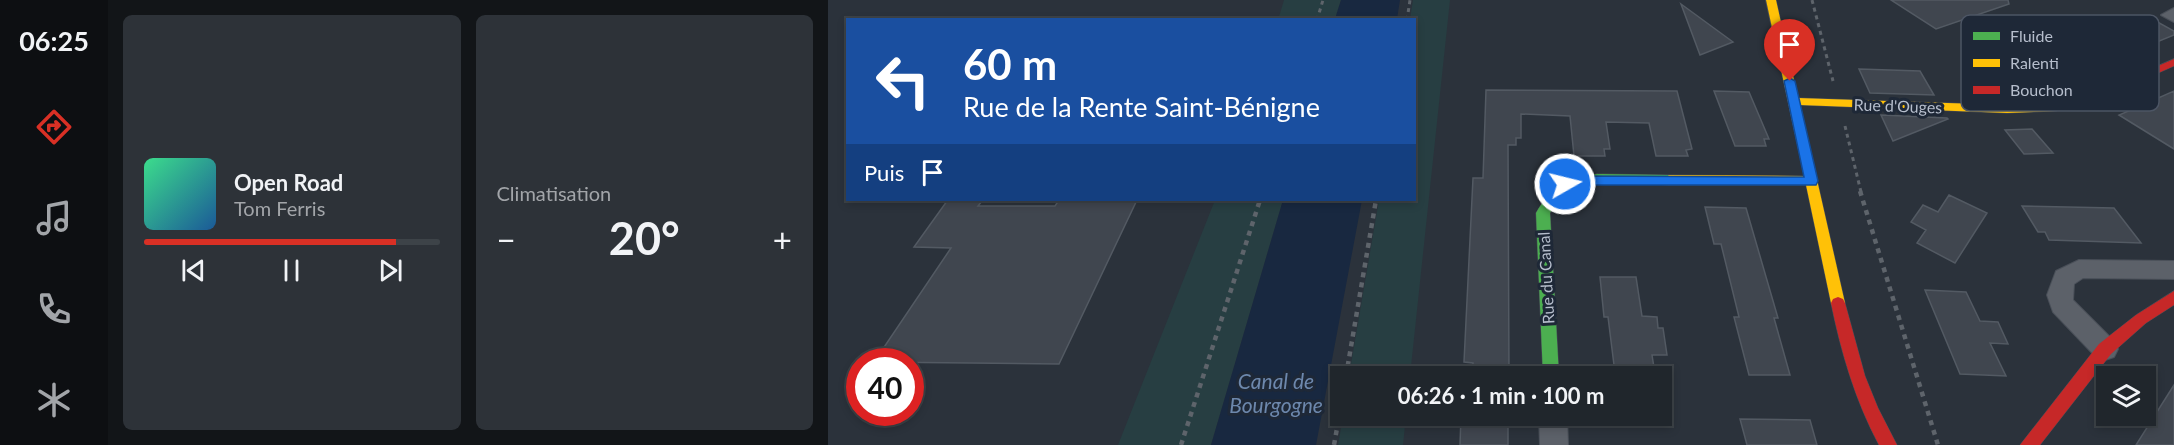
<!DOCTYPE html>
<html lang="fr">
<meta charset="utf-8">
<style>
body{margin:0;font-family:Lato,sans-serif;background:#2d3238;color:#f1f3f6;height:100vh;display:flex;flex-direction:column;font-size:22px;white-space:nowrap}
*{box-sizing:border-box;margin:0}
p{font-size:20px;color:#a2a5a9}
.icon{flex:none;width:33px;height:33px;fill:none;stroke:currentColor;stroke-width:2;stroke-linecap:round;stroke-linejoin:round}
.map{position:relative;flex:1;overflow:hidden}
.side{display:flex;flex-direction:column;gap:15px;padding:15px;background:#121518;width:720px}
.side>*{flex:none}
.guide{position:absolute;left:18px;top:18px;width:570px;height:183px;border-radius:0px;box-shadow:0 3px 9px #0003,0 0 0 2px #3d4348;background:#1a4fa0;color:#fff;overflow:hidden}
.controls{position:absolute;left:1268px;top:366px;display:grid;gap:12px}
.controls a{display:grid;place-items:center;width:60px;height:60px;border-radius:0px;background:#20262c;box-shadow:0 3px 9px #0003,0 0 0 2px #3d4348;font-size:30px}
.speed{position:absolute;left:18px;top:348px;display:flex;gap:12px;font-size:30px;font-weight:700;text-align:center}
.speed>*{display:grid;place-content:center;width:78px;height:78px;border-radius:50%;background:#20262c;box-shadow:0 3px 9px #0003,0 0 0 2px #3d4348;line-height:1}
.speed .limit{border:9px solid #d22;background:#fff;color:#111}
.pin{position:absolute;display:grid;place-items:center;width:51px;height:51px;color:#fff;margin:-62px -26px;border-radius:50% 50% 50% 0;rotate:-45deg;box-shadow:0 0 6px #0007}
.pin .icon{rotate:45deg}
.me{position:absolute;width:66px;margin:-33px;rotate:82deg;stroke-linejoin:round;filter:drop-shadow(0 0 4px #0008)}
.turn{display:flex;align-items:center;gap:21px;height:126px;padding:0 18px;font-size:27px}
.turn .icon{width:78px;height:78px;stroke-width:2.5}
.turn b{display:block;font-size:42px;line-height:51px}
.then{display:flex;align-items:center;height:57px;padding:0 18px;background:#0003;gap:12px;font-size:22px}
.big{font-size:45px;font-weight:700;line-height:1.1}
.side .tile{flex:1;display:flex;flex-direction:column;justify-content:center;gap:9px;min-width:0;padding:0 21px;border-radius:9px;background:#2d3238}
.song{display:flex;align-items:center;gap:18px}
.cover{width:72px;height:72px;border-radius:9px;background:linear-gradient(135deg,hsl(150 70% 55%),hsl(210 70% 35%))}
.played{height:6px;border-radius:3px;background:linear-gradient(90deg,#d93025 85%,#3d4348 85%)}
.keys{display:flex;justify-content:space-around;direction:ltr}
.heat{display:flex;justify-content:space-between;align-items:center;font-size:33px;direction:ltr}
.side .tiles{flex:1;display:grid;gap:15px;grid-template-columns:repeat(2,1fr)}
.trip{position:absolute;left:502px;top:366px;width:342px;height:60px;border-radius:0px;background:#20262c;box-shadow:0 3px 9px #0003,0 0 0 2px #3d4348;font-weight:700;line-height:60px;text-align:center}
main{display:flex;flex:1;min-height:0}
.tab-bar{display:flex;flex-direction:column;width:108px;justify-content:space-around;align-items:center;background:#0d0f12;color:#a2a5a9}
.tab-bar .icon{width:42px;height:42px}
.tab-bar .selected{color:#d93025}
.tab-bar b{font-size:27px;color:#f1f3f6}
.map>svg:first-child{display:block}
.green{fill:#273e42}
.water{fill:#182840}
.building{fill:#40464f;stroke:#535a63;stroke-width:1.5}
.lines{fill:none;stroke-linecap:round;stroke-linejoin:round}
.street-casing{stroke:#494f58;stroke-width:2}
.fast-casing{stroke:#494f58;stroke-width:1}
.slow-casing{stroke:#494f58;stroke-width:1}
.jam-casing{stroke:#494f58;stroke-width:1}
.path-far1{stroke:#5e646b;stroke-width:3;stroke-dasharray:4 4;stroke-linecap:butt}
.path{stroke:#5e646b;stroke-width:4.5;stroke-dasharray:5 5;stroke-linecap:butt}
.street{fill:#5c6169;fill-rule:evenodd}
.fast{fill:#4caf50;fill-rule:evenodd}
.slow{fill:#ffc107;fill-rule:evenodd}
.jam{fill:#c62828;fill-rule:evenodd}
.route{fill:#1a73e8;stroke:#114b97;stroke-width:1.5}
.labels{text-anchor:middle;stroke-width:6;stroke-linejoin:round;paint-order:stroke}
.street-label{font-size:16px;fill:#b6becc;stroke:#1e2837}
.near-water-label{font-size:21px;font-style:italic;fill:#6d88ad;stroke:#1e2837}
.key{fill:#1e2837;stroke:#4c5564;stroke-width:1.5}
.key-label{font-size:16px;fill:#b6becc}
</style>
<main>
<nav class="tab-bar">
<b>06:25</b>
<svg class="icon selected" aria-label="directions" viewBox="0 0 24 24"><path d="M12 3l9 9-9 9-9-9zM9 14v-3h6M13 9l2 2-2 2"/></svg>
<svg class="icon" aria-label="music" viewBox="0 0 24 24"><path d="M9 18V5l10-2v13"/><circle cx="6" cy="18" r="3"/><circle cx="16" cy="16" r="3"/></svg>
<svg class="icon" aria-label="phone" viewBox="0 0 24 24"><path d="M5 4h4l2 5-3 2q2 4 5 5l2-3 5 2v4C11 20 4 13 5 4z"/></svg>
<svg class="icon" aria-label="climate" viewBox="0 0 24 24"><path d="M12 3v18M4 7l16 10M4 17L20 7"/></svg>
</nav>
<section class="side">
<div class="tiles">
<div class="tile">
<div class="song"><i class="cover"></i><div><b>Open Road</b><p>Tom Ferris</p></div></div>
<div class="played"></div>
<div class="keys"><svg class="icon" aria-label="previous" viewBox="0 0 24 24"><path d="M18 5L8 12l10 7zM5 5v14"/></svg><svg class="icon" aria-label="pause" viewBox="0 0 24 24"><path d="M8 5v14M16 5v14"/></svg><svg class="icon" aria-label="next" viewBox="0 0 24 24"><path d="M6 5l10 7-10 7zM19 5v14"/></svg></div>
</div>
<div class="tile"><p>Climatisation</p>
<div class="heat"><a>−</a><b class="big">20°</b><a>+</a></div>
</div>
</div>
</section>
<div class="map">
<svg width="1346" height="445" viewBox="0 0 1346 445">
<rect width="100%" height="100%" fill="#2b323b"/>
<path class="green" d="M456,0H513L507,19L450,20Z
M585,0H622L582,376H521L551,200H586V20L582,19Z
M387,200H455L383,445H290Z
M515,416H578L575,445H510Z"/>
<path class="water" d="M513,0H572L569,19H507Z
M455,200H534L488,445H383Z"/>
<path class="building" d="M1063,0H1180L1181,4L1108,29Z
M853,4L905,42L872,55Z
M1324,19L1346,31V35L1285,60L1278,56L1236,73L1206,60L1294,24L1303,28Z
M1031,69L1092,71L1106,95L1042,93Z
M658,90L849,91L864,149L858,150L860,156H828L821,123L778,122L782,149H776L777,156H746L742,116L693,114V138H688V145H680L681,376H644L645,363L636,362L645,178H655Z
M886,91L921,92L941,139H936L938,146H907Z
M1346,91V149L1291,115L1319,103Z
M1053,115L1119,118L1120,119L1065,141Z
M1204,129L1225,153L1196,154L1177,130Z
M1121,195L1159,213L1127,263L1089,243L1098,230L1083,222L1095,205L1110,212Z
M231,200H309L231,364L46,362L123,248L86,247L119,201H154L150,206H227Z
M1194,206L1286,208L1313,243L1221,240L1217,232H1210Z
M877,207L918,208L950,318H946L962,375H921L906,317H911L893,244H886Z
M772,277H808L814,316L829,317L830,328H835L839,355H824L827,374L787,373L780,317H776Z
M1097,290L1138,292L1152,321L1170,322L1180,344L1162,343L1178,376L1132,374Z
M1346,385V445H1308Z
M633,416H680V445H632Z
M912,419L982,420L989,445H919Z"/>
<g class="lines">
<defs>
<path id="street" d="M1346,8V22L1333,15Z
M1251,260L1346,261V279L1255,278L1246,284L1245,300L1286,341L1290,349L1286,357L1277,360L1268,357L1225,312L1219,295L1228,271Z
M711,416H739L740,445H712Z"/>
<path id="fast" d="M769,174L841,175L847,180L841,185C801,183 745,171 722,213L731,376H715L708,213C725,184 737,180 769,174Z"/>
<path id="slow" d="M938,0H948L970,98L1179,105L1227,103L1274,89L1280,93L1278,96L1228,111L1179,113L972,105L1017,303L1015,307L1010,309L1005,307L1003,303L978,185H841L835,180L841,175L976,176Z"/>
<path id="jam" d="M1346,59V66L1278,96L1274,97L1268,93Z
M1346,291V305L1318,323L1283,354L1212,445H1192L1271,344L1308,315Z
M1010,297L1015,299L1017,303L1037,376L1050,408L1069,445H1051C1027,400 1013,352 1003,303L1005,299Z"/>
</defs>
<use href="#street" class="street-casing"/>
<use href="#fast" class="fast-casing"/>
<use href="#slow" class="slow-casing"/>
<use href="#jam" class="jam-casing"/>
<path class="path-far1" d="M984,0L1005,81
M489,20L495,0
M579,20L582,0
M1017,126L1033,192"/>
<path class="path" d="M1032,191L1110,445
M518,376L548,200
M353,445L432,200
M506,445L513,406"/>
<use href="#street" class="street"/>
<use href="#fast" class="fast"/>
<use href="#slow" class="slow"/>
<use href="#jam" class="jam"/>
</g>
<path class="route" d="M962,78L967,81L990,181L988,185H754L737,189L730,184L732,181L754,176L976,177L956,81Z"/>
<g class="labels">
<g class="street-label">
<text transform="translate(1070 106) rotate(2)" y="6">Rue d'Ouges</text>
<text transform="translate(718 278) rotate(-93)" y="6">Rue du Canal</text>
</g>
<g class="near-water-label">
<text x="448" y="389">Canal de<tspan x="448" dy="24">Bourgogne</tspan></text>
</g>
</g>
<rect x="1133" y="15" width="198" height="96" rx="9" class="key"/>
<rect x="1145" y="32" width="27" height="8" fill="#4caf50"/>
<rect x="1145" y="59" width="27" height="8" fill="#ffc107"/>
<rect x="1145" y="86" width="27" height="8" fill="#c62828"/>
<g class="key-label">
<text x="1182" y="42">Fluide</text>
<text x="1182" y="69">Ralenti</text>
<text x="1182" y="96">Bouchon</text>
</g>
</svg>
<div class="controls">
<a><svg class="icon" aria-label="layers" viewBox="0 0 24 24"><path d="M12 4l9 5-9 5-9-5zM3 14l9 5 9-5"/></svg></a>
</div>
<div class="speed"><div class="limit">40</div></div>
<div class="pin" style="left:962px;top:81px;background:#d93025"><svg class="icon" aria-label="arrive" viewBox="0 0 24 24"><path d="M6 21V4h12l-3 4 3 4H6"/></svg></div>
<svg class="me" style="left:737px;top:184px" viewBox="-20 -20 40 40"><circle r="17" fill="#1a73e8" stroke="#fff" stroke-width="3"/><path d="M0-11L8 9 0 5-8 9z" fill="#fff"/></svg>
<div class="trip">06:26 · 1 min · 100 m</div>
<div class="guide">
<div class="turn"><svg class="icon" aria-label="left" viewBox="0 0 24 24"><path d="M17 20v-9H6M10 6l-5 5 5 5"/></svg><div><b>60 m</b>Rue de la Rente Saint-Bénigne</div></div>
<div class="then">Puis<svg class="icon" aria-label="arrive" viewBox="0 0 24 24"><path d="M6 21V4h12l-3 4 3 4H6"/></svg></div>
</div>
</div>
</main>
